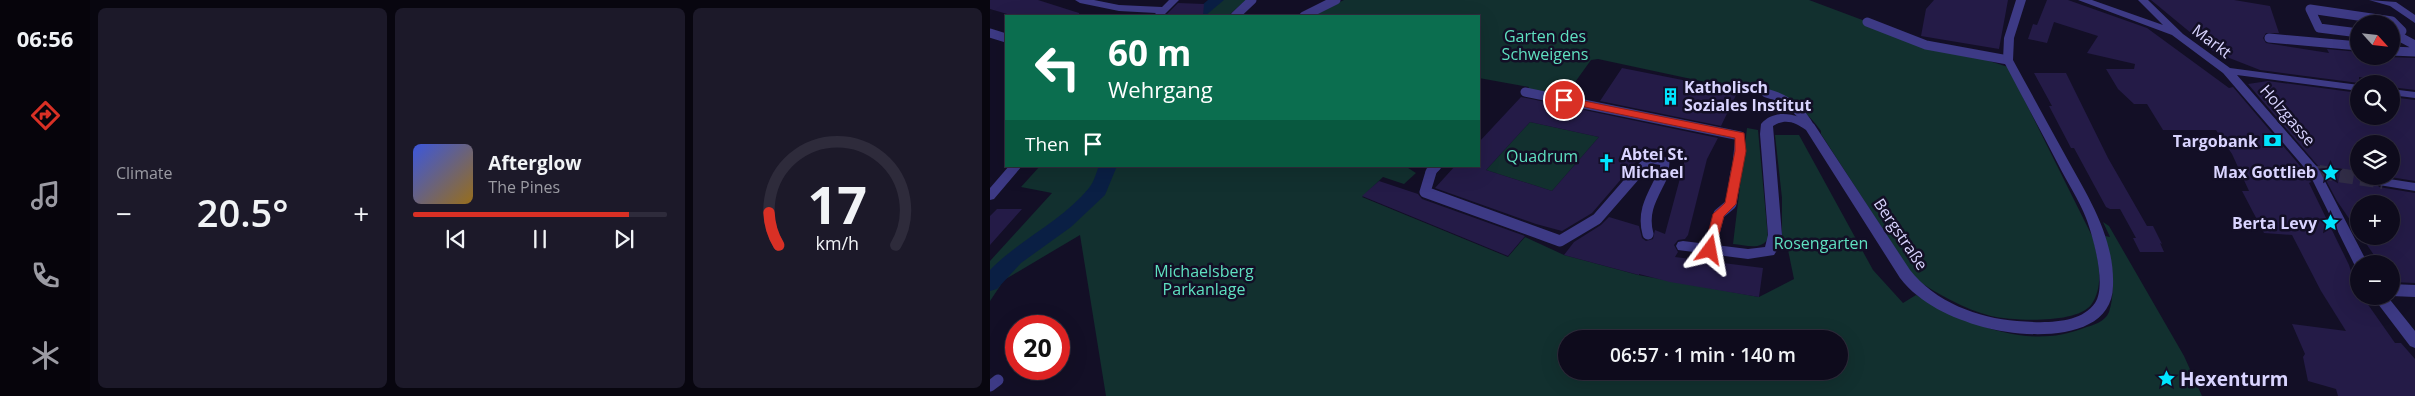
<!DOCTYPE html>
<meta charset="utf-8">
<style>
body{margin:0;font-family:"Open Sans",sans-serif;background:#1c1929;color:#f1f3f6;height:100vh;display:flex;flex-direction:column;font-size:19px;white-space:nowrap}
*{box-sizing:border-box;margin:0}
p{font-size:16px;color:#9b9ba3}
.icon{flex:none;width:28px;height:28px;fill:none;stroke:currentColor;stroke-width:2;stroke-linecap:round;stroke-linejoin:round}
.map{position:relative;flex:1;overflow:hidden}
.drawer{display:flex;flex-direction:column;gap:8px;padding:8px;background:#08060f;width:900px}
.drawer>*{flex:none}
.top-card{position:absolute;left:15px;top:15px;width:475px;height:152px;border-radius:0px;box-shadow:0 5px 20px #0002,0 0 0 1px #2e2b3b;background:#0b6e4f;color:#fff;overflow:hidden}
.needle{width:32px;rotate:117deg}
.fabs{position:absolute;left:1360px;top:15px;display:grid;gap:10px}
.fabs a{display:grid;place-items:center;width:50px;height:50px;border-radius:50%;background:#0e0b1c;box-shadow:0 5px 20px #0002,0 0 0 1px #2e2b3b;font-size:25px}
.speed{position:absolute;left:15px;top:315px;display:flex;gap:10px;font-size:25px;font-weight:700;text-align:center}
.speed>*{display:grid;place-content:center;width:65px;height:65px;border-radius:50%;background:#0e0b1c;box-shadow:0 5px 20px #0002,0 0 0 1px #2e2b3b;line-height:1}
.speed .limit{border:8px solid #d22;background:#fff;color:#111}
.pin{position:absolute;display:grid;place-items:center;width:42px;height:42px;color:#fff;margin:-21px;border:2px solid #fff;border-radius:50%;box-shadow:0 1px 5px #0007}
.me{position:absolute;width:55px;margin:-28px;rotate:13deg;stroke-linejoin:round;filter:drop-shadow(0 0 4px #0008)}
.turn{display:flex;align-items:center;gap:18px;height:105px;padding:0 20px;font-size:22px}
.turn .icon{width:65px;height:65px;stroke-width:2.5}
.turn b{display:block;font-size:35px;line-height:42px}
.then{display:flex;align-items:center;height:48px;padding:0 20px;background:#0003;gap:10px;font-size:19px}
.big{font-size:38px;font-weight:600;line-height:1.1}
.drawer .widget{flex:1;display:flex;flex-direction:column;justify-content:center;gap:8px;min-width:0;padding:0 18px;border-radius:8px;background:#1c1929}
.drawer .dial{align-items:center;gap:0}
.dial svg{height:130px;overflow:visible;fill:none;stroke:#2e2b3b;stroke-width:7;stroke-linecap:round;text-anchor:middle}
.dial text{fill:#f1f3f6;stroke:none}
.song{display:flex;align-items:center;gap:15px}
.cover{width:60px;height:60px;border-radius:8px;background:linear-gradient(135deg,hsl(230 70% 55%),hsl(40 70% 35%))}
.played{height:5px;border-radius:2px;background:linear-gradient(90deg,#d93025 85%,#2e2b3b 85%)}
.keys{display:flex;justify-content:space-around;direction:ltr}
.heat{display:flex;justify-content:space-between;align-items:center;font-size:28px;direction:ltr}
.drawer .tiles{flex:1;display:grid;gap:8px;grid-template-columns:repeat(3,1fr)}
.trip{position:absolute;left:568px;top:330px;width:290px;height:50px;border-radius:25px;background:#0e0b1c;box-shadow:0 5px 20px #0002,0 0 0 1px #2e2b3b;font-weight:600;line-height:50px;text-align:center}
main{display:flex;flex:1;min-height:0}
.dock{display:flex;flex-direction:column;width:90px;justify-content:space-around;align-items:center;background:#06040b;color:#9b9ba3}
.dock .icon{width:35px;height:35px}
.dock .selected{color:#d93025}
.dock b{font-size:22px;color:#f1f3f6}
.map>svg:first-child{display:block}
.green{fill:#12302f;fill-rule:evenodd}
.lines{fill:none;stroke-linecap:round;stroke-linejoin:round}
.canal{fill:#0a1f44;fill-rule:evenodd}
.building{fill:#241b47;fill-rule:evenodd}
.pedestrian-tunnel-far1{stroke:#312d47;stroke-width:11;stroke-dasharray:11 5;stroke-linecap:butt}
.pedestrian-tunnel{stroke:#312d47;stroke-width:14;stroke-dasharray:14 7;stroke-linecap:butt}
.service-far1{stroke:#3d3a85;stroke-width:9}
.service{stroke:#3d3a85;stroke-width:11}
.pedestrian{fill:#3d3a85;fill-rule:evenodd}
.minor{fill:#3d3a85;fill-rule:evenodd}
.route{fill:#d93025;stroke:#8d1f18}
.labels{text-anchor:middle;stroke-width:5;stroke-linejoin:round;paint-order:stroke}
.park-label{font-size:16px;fill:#5fe0c0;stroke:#130f26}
.street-label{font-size:16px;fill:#d9d4ff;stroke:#130f26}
.poi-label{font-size:16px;font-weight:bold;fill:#d9d4ff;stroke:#130f26;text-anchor:end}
.near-poi-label{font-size:19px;font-weight:bold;fill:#d9d4ff;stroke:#130f26;text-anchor:start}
</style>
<main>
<nav class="dock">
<b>06:56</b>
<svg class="icon selected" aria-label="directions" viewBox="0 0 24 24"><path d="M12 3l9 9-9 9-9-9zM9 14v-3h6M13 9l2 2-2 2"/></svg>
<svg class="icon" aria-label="music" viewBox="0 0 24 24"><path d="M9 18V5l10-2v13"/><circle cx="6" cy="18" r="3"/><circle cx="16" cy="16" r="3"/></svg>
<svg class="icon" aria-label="phone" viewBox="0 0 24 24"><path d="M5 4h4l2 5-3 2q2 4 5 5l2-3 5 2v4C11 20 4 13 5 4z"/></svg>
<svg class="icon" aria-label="climate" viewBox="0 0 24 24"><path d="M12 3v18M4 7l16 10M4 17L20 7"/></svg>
</nav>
<section class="drawer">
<div class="tiles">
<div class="widget"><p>Climate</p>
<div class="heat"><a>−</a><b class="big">20.5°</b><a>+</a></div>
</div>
<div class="widget">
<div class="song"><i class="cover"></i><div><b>Afterglow</b><p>The Pines</p></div></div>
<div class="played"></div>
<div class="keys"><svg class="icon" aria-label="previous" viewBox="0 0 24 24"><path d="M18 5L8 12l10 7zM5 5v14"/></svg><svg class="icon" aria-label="pause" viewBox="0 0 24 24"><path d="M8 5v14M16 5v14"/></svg><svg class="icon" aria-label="next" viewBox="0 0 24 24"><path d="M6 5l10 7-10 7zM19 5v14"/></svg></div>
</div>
<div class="widget dial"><svg viewBox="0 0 100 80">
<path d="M14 69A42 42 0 1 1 86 69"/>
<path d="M14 69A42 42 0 0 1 8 49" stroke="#d93025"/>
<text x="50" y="56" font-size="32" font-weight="700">17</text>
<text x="50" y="72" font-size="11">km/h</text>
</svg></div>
</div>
</section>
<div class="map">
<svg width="1425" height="396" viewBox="0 0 1425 396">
<rect width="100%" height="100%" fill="#130f26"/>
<path class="green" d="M230,0H256L238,16H208Z
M354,0H819L883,24L1018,67L1103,238C1108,259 1115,286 1101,305C1086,324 1023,321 1001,316C974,309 948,294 925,279L831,134V131C812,105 782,81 748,89L608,59L601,60L583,85L587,86L579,98L536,91L539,87L489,78V16H321Z
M540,122L609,137L562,191L496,170Z
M757,128L768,130L778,238C772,251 755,245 743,244Z
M785,135H809L883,270L913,303L926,295C977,323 1036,351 1094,328C1103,325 1115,322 1119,312C1127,288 1120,259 1115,236L1120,237L1113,222L1119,226L1194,356L1212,396H116L90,235L14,280L0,301V261L62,193L31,187L50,166H415L426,173L414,184L393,177L372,197L518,257L535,237L574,255L648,275L769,297L804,279L797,245L792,241V198ZM576,339H849V371H576Z"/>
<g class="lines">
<path class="canal" d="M218,0H234L215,16H199Z
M109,166H127L115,195L81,227L31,263L7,289L0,291V270C30,239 72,221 99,188C104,182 106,173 109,166Z"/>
</g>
<path class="building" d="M0,0H48L89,13V16H24L0,9Z
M944,0H1018L1009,49L931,36L936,9Z
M1057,0H1078L1157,28L1239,88L1243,87L1317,174L1321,182L1319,183L1359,265L1369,296H1372L1405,343H1411L1425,359V396H1348L1346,389L1318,381L1313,357L1315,354L1302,324L1356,331L1331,291L1302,235L1274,233L1252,191H1259L1242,154L1226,130H1173L1157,104H1144L1128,89L1116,69H1144L1145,64L1097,53L1108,36L1064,22L1057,43L1038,39L1043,24L1047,25Z
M1161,0H1244L1280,6L1289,33H1276L1273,38L1276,43L1339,53L1337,49L1369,52V56L1425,58V90L1401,87V84H1397L1395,81L1369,77V83L1270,70L1224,52Z
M188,3L214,4L213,16H175Z
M632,68L748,91L731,126L610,101Z
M1044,73H1076L1118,158L1157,226H1163L1172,244L1170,243L1174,252H1150L1143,238H1146L1130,209H1120L1116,207L1084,148H1081L1059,106H1062Z
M1278,81L1369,93V116H1401V97L1425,100V181L1394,176H1401V144H1369V176H1392L1385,181L1389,187L1425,193V283L1402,282L1401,264H1390L1371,236H1401V204H1369V233L1347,201L1329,167L1258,84Z
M531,97L728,138L717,159L698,235L695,239L688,240L684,245L688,252L685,257L773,268L769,297L680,282L649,274V275L574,255L584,242L611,225L619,217L649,226L652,238L656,241L663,239L665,230L675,234L696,156L658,148L602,213L572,231L546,224L445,188L465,166H489V142ZM540,122L609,137L562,191L496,170Z
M389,181L428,194L432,199L535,236L518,256L372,196Z
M7,209H32L0,245V216Z"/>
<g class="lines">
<path class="pedestrian-tunnel-far1" d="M1324,171L1337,173"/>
<path class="pedestrian-tunnel" d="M1329,172L1393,182"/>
<path class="service-far1" d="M245,16L262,0
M314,16L346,0
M877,22L936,45L1018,60
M0,33L16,38
M1369,33L1329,28L1320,9L1402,21L1412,31L1405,38L1401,37
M1408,36L1425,45
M1279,38L1369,46
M1401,51L1425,52
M535,92L750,136L746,173
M776,93C796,98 810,109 820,127
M440,173L447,166
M646,173C655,163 661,156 675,162L674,173"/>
<path class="service" d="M441,172L435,192L570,241L607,219L648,172
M658,234C651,209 665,193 674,172
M720,250L729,214L741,204L746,172
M0,386L8,380"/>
<path class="pedestrian" d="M1088,0H1102L1173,25L1148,0H1158L1193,34L1240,68L1369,85V91L1247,75L1328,168L1378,264H1369V268H1366L1319,173L1233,73L1182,35Z
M1401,89L1425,92V98L1401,95Z
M1393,178L1425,183V191L1389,185L1387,182L1389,179Z
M1401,284L1425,285V297L1401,296Z
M1382,296H1397L1425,331V348L1420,346Z"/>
<path class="minor" d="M85,0H104L129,5L172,7L179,0H189L173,16H163L166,13L129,11L90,3Z
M1026,0H1036L1024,38L1023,60C1040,91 1057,122 1074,153C1097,195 1125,237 1123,286C1122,344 1032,338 993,327C962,318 930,304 910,278L816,130C805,122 795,118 783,126L792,235L791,244L784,255L758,259L688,250L686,246L688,242L693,241L758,249L775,247L778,235L770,134L771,124C785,107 809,115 824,124L920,270C945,302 988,318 1027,321C1051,323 1090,325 1105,303C1117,286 1103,236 1096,218C1089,200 1077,182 1068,164C1050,129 1031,95 1013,60L1014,38Z
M1379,0L1406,2L1425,15V23L1400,6Z
M19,166H32L4,199L0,200V188Z"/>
</g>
<path class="route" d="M574,97L754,133L756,151L746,204L734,216L724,253L720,254L714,250L723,214L735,203L745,151V138L571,102L569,100Z"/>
<defs>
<symbol id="building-bare" viewBox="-9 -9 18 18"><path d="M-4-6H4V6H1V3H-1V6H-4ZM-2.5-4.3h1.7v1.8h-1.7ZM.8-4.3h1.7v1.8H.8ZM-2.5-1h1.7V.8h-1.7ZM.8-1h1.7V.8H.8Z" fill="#00e5ff" stroke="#130f26" stroke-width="2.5" paint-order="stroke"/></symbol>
<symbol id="bank-bare" viewBox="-9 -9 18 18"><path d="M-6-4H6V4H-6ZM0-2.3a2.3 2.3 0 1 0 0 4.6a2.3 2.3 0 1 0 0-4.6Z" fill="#00e5ff" stroke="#130f26" stroke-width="2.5" paint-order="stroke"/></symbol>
<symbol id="church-bare" viewBox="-9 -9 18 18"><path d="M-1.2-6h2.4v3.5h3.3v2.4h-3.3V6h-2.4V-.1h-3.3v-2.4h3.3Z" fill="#00e5ff" stroke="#130f26" stroke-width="2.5" paint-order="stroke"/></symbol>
<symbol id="sight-bare" viewBox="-9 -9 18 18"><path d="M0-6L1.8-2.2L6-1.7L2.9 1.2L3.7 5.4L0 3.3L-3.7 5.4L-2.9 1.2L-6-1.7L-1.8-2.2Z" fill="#00e5ff" stroke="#130f26" stroke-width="2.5" paint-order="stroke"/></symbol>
</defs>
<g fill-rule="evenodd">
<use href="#building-bare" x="668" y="84" width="25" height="25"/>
<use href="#bank-bare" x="1270" y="128" width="25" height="25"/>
<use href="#church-bare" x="604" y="150" width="25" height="25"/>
<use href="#sight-bare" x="1328" y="160" width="25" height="25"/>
<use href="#sight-bare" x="1328" y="210" width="25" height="25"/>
<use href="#sight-bare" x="1164" y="366" width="25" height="25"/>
</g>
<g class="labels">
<g class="park-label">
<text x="555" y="42">Garten des<tspan x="555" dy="18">Schweigens</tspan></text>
<text x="552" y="162">Quadrum</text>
<text x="831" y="249">Rosengarten</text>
<text x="214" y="277">Michaelsberg<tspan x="214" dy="18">Parkanlage</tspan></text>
</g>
<g class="street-label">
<text transform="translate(1222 41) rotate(37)" y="6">Markt</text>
<text transform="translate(1298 115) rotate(49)" y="6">Holzgasse</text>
<text transform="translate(911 234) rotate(56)" y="6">Bergstraße</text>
</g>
<g class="poi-label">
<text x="694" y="93" text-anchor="start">Katholisch<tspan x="694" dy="18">Soziales Institut</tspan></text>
<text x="1268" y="147">Targobank</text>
<text x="631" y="160" text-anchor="start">Abtei St.<tspan x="631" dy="18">Michael</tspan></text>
<text x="1326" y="178">Max Gottlieb</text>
<text x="1327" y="229">Berta Levy</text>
</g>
<g class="near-poi-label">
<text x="1190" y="386">Hexenturm</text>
</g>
</g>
</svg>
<div class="fabs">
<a><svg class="needle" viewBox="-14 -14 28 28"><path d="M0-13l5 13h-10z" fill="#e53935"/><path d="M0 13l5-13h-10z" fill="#9b9ba3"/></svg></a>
<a><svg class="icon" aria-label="search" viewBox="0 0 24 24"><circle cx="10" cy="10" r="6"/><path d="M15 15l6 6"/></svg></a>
<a><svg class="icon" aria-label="layers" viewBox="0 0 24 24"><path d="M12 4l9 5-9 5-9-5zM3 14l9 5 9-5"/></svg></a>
<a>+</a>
<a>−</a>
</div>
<div class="speed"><div class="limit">20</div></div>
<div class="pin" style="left:574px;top:100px;background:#d93025"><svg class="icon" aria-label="arrive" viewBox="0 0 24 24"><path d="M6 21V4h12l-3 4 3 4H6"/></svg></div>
<svg class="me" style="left:720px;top:250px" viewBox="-20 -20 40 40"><path d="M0-17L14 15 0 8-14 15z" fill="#d93025" stroke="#fff" stroke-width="4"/></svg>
<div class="trip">06:57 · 1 min · 140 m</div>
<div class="top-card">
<div class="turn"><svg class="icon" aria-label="left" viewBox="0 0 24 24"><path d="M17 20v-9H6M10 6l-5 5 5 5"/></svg><div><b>60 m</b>Wehrgang</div></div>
<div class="then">Then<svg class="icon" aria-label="arrive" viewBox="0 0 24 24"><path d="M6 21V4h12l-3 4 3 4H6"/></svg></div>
</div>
</div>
</main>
